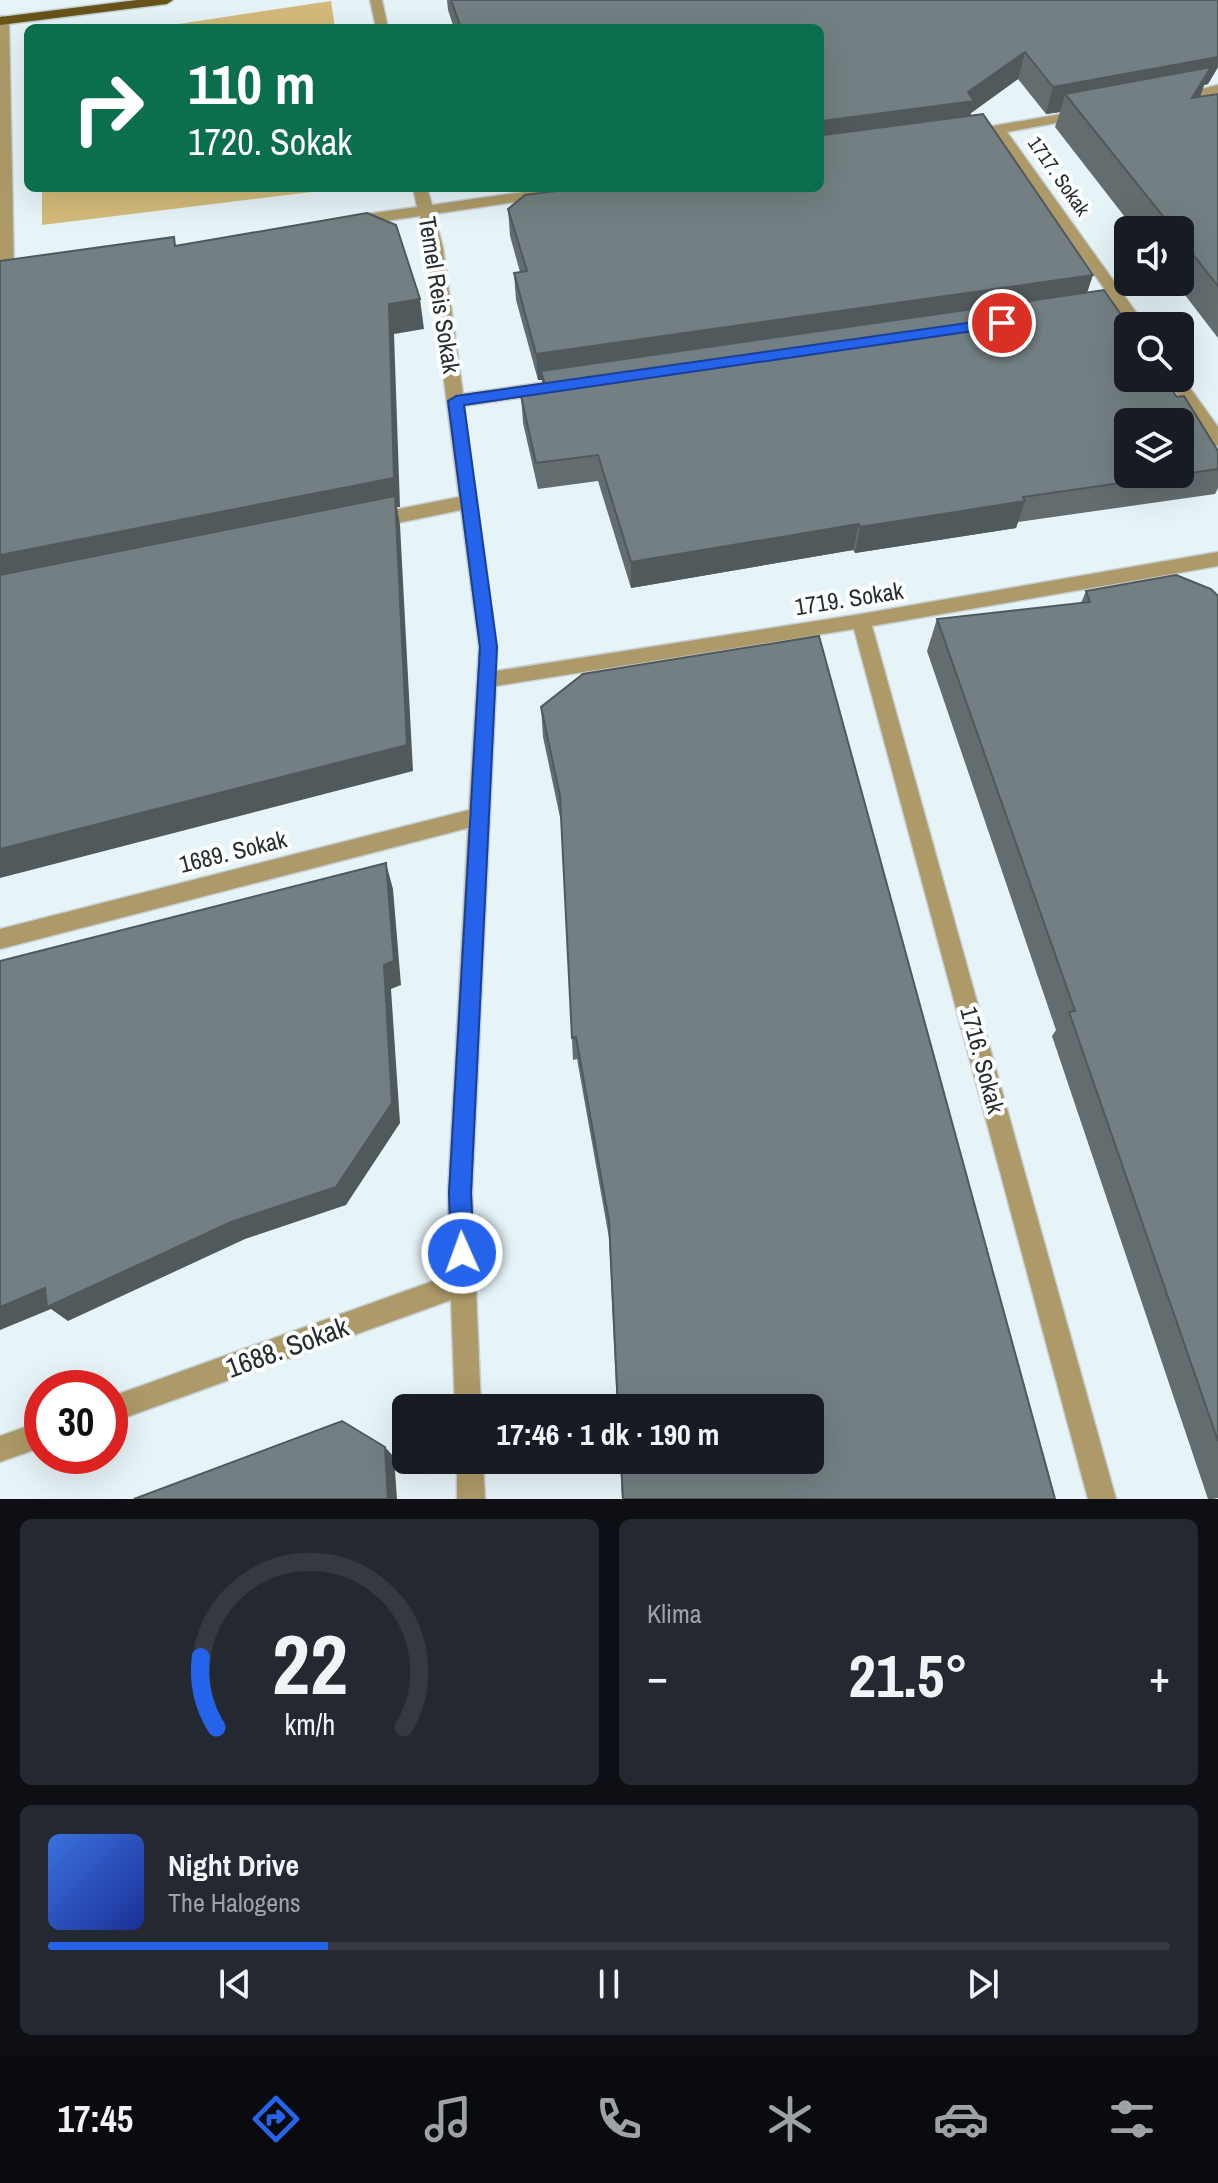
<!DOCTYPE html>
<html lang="tr">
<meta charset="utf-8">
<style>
body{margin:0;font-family:"Archivo Narrow",sans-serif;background:#242831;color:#f1f3f6;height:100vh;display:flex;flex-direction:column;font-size:30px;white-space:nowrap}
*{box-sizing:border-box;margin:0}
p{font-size:26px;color:#9ea1a6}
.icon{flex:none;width:44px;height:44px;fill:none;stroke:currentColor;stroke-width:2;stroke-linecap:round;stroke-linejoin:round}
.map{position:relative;height:1499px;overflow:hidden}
.sheet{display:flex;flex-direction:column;gap:20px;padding:20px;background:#0d0f14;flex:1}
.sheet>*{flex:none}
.guide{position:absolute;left:24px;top:24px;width:800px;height:168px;border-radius:12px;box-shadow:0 8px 32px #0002;background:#0b6e4f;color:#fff;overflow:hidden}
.controls{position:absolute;left:1114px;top:216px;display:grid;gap:16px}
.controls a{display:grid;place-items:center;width:80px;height:80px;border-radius:12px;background:#171b24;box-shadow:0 8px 32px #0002;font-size:40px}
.speed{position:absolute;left:24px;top:1370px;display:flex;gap:16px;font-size:40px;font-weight:700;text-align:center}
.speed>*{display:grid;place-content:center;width:104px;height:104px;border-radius:50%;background:#171b24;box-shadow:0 8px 32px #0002;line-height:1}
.speed .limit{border:12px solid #d22;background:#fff;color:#111}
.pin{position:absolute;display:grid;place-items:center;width:68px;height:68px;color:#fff;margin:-34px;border:4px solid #fff;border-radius:50%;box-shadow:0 2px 8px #0007}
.me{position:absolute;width:88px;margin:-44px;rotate:358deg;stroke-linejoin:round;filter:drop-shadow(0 0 6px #0008)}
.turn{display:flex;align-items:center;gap:28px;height:168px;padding:0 32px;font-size:36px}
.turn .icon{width:104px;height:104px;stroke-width:2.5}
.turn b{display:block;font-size:56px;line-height:68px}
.big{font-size:60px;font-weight:700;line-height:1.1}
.sheet .card{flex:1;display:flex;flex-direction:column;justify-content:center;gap:12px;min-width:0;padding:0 28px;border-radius:12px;background:#242831}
.sheet .dial{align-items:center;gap:0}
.dial svg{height:208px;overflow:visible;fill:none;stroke:#363941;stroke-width:7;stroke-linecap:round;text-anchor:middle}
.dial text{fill:#f1f3f6;stroke:none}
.song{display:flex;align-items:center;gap:24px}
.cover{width:96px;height:96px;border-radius:12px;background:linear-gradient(135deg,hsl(220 70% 55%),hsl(230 70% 35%))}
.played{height:8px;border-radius:4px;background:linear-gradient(90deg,#2563eb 25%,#363941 25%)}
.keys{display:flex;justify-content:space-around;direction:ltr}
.heat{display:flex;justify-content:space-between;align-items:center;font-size:44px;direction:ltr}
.sheet .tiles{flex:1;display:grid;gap:20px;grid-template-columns:1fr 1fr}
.card:last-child{grid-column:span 2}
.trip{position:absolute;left:392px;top:1394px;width:432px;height:80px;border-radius:12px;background:#171b24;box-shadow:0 8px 32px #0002;font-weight:700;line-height:80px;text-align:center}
.tab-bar{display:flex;height:128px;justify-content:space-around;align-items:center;background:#090b0e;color:#9ea1a6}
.tab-bar .icon{width:56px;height:56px}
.tab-bar .on{color:#2563eb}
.tab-bar b{font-size:36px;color:#f1f3f6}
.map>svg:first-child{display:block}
.green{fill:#d3ba7b}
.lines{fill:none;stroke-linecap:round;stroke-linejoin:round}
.minor-casing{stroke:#c4cfd3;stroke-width:3}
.major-casing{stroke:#c4cfd3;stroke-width:3}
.minor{fill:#ad9a68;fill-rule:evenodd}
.major{fill:#685318;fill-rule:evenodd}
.wall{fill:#636d70}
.shaded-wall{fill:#50595b}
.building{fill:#737f82;stroke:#50595b;stroke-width:2;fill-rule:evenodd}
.route{fill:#2563eb;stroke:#184099;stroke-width:2}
.labels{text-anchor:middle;stroke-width:8;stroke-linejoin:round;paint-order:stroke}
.far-street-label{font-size:20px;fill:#282d2e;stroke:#fcfeff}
.street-label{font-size:24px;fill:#282d2e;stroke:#fcfeff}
.near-street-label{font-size:28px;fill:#282d2e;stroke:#fcfeff}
</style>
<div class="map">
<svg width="1218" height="1499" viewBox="0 0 1218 1499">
<rect width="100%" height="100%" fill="#e6f3f7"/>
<path class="green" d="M331,1L335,28H152Z
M42,188H345L42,225Z"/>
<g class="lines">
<defs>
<path id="minor" d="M370,0H382L388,28H376Z
M3,16L9,20L14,272L6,277L0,275V17Z
M1218,85V93L1175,101L1168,97Z
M1084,110L1091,114L1089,117L1007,132L1146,326H1130L1119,311L1083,314V306L1113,301L995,134L970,138L963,134L970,130Z
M413,188H427L432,205L551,188H589L582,192L434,214L443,248L463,394L567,379L575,385L567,391L464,406L497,647L496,671L861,614L1218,552V566L872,626L1116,1499H1088L854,629L496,686L472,1193L481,1408H455L451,1300L110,1423V1397L450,1275L448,1193L468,828L0,949V929L469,810L479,647L461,510L373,528L364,521L373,514L459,497L427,248L420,216L352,226L345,221L352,216L417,207Z
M1180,374L1218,427V446L1212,444L1166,378H1180Z
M42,1421V1447L0,1462V1436Z
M457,1460H483L485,1499H457Z"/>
<path id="major" d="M137,0H173L167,4L0,25V17Z"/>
</defs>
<use href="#minor" class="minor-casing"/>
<use href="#major" class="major-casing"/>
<use href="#minor" class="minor"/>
<use href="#major" class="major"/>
</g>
<path class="wall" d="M447,0H1218V67L1208,84L1204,85L1200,97L1218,94V338L1175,282H1180V230H1135L1055,127L1060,112L1046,114L1018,79L971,113L970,115L1087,293L1177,397L1218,451V488L1215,494L1018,522L1016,528L855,553L853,550L631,588L598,481L538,489L523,423L521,396L542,393V380H538L516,300L514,273L520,272L510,236L508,209L820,188V28H454L448,10Z
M1086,591L1218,596V1498L1213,1499H1208L1052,1036L1056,1030L927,651L937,619L1081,603Z
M541,707L1055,1499H622L620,1460H810V1408H617L609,1238L577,1059L573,1060L561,822L543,737Z"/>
<path class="shaded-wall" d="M1025,52L1018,79L971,113L968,127L820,137L823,121Z
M1218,57V67L1208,84L1204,85L1199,100L1065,94L1060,112L1046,114L1053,87Z
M1093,275L1084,302L541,371L542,380H538L536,354Z
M420,299L424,329L394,334L400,507H397L400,525L413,771L0,878V555L389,304Z
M1025,501L1016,528L855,553L860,527Z
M859,524L853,550L631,588V562Z
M386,863L393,889L401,985L391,989L400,1123L346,1205L245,1239L68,1321L51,1309L0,1330V1307L45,1288L384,965Z
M385,1447L394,1457L397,1499H388Z"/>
<path class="building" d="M451,0H1218V57L1053,87L1025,52L968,92L974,101L823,121L821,132L824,135L983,114L1093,275L536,354L514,273L527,271L508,209L525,195L580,188H820V28H461Z
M1211,67L1192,98L1218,94V286L1180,238V230H1174L1065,94Z
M367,213L396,225L420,299L389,304L394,478L0,555V261L174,237L175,246Z
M1104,290L1129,326L1128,378H1164L1177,397L1184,396L1218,451V469L1023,497L1025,501L860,527L859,524L631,562L598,455L536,463L521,396L547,392L541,371ZM1128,422H1180V474H1128Z
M395,496L407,745L0,849V575Z
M1176,575L1211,589L1218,596V1441L1069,1012L1075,1011L937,619L1090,602L1086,591Z
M819,636L1055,1499H623L621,1460H810V1408H618L609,1221L576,1037L572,1038L560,796L541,707L583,674Z
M386,863L394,961L384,965L392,1103L336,1187L231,1222L47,1307L45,1288L0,1307V961Z
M342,1421L385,1447L388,1499H134Z"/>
<path class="route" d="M1002,318L1009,323L1007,326L464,405L497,647L471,1193L474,1253L470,1261L462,1265L454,1261L451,1253L449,1193L480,647L448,401L456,396Z"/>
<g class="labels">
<g class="far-street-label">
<text transform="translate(1059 176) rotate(55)" y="7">1717. Sokak</text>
</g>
<g class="street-label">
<text transform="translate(439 295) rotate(81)" y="8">Temel Reis Sokak</text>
<text transform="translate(849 599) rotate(-9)" y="8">1719. Sokak</text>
<text transform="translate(233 852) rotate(-14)" y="8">1689. Sokak</text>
<text transform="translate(982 1060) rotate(75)" y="8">1716. Sokak</text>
</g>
<g class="near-street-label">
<text transform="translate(287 1347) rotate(-20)" y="10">1688. Sokak</text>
</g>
</g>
</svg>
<div class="controls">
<a><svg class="icon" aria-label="sound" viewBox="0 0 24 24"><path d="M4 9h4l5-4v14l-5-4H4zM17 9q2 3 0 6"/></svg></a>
<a><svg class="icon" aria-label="search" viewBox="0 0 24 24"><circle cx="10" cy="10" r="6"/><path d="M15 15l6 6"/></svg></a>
<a><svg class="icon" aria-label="layers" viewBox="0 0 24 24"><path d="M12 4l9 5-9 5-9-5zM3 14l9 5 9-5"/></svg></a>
</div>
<div class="speed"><div class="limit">30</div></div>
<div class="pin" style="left:1002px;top:323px;background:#d93025"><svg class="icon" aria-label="arrive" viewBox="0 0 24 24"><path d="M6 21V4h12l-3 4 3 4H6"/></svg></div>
<svg class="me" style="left:462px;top:1253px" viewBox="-20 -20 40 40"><circle r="17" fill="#2563eb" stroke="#fff" stroke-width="3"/><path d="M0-11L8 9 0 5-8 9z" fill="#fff"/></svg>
<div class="trip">17:46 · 1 dk · 190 m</div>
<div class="guide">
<div class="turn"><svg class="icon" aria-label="right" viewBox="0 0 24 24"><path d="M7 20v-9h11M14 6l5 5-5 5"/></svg><div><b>110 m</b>1720. Sokak</div></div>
</div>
</div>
<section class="sheet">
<div class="tiles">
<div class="card dial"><svg viewBox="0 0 100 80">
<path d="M14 69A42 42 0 1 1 86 69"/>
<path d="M14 69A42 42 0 0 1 8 42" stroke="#2563eb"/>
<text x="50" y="56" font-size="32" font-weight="700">22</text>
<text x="50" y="72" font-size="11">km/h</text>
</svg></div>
<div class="card"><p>Klima</p>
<div class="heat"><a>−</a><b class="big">21.5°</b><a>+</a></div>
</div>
<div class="card">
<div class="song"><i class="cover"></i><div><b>Night Drive</b><p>The Halogens</p></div></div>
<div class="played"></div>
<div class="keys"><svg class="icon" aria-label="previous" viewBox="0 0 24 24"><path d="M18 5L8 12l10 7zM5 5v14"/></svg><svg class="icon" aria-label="pause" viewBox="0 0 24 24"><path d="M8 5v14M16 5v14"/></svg><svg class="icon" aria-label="next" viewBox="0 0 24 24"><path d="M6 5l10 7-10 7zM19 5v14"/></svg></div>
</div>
</div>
</section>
<nav class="tab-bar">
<b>17:45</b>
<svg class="icon on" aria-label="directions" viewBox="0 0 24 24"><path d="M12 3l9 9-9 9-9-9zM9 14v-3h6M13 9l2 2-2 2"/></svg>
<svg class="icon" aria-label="music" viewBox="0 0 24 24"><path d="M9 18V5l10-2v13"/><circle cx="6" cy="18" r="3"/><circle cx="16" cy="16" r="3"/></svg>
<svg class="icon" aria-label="phone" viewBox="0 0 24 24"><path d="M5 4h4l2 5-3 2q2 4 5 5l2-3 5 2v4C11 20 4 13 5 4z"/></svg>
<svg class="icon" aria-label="climate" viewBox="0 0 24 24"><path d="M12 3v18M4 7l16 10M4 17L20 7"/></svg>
<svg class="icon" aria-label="car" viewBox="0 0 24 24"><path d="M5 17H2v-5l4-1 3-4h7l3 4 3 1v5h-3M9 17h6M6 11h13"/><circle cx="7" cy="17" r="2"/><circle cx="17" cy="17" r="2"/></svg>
<svg class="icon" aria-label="filters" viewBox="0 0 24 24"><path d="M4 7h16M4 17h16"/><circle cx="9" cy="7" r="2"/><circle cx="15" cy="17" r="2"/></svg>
</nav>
